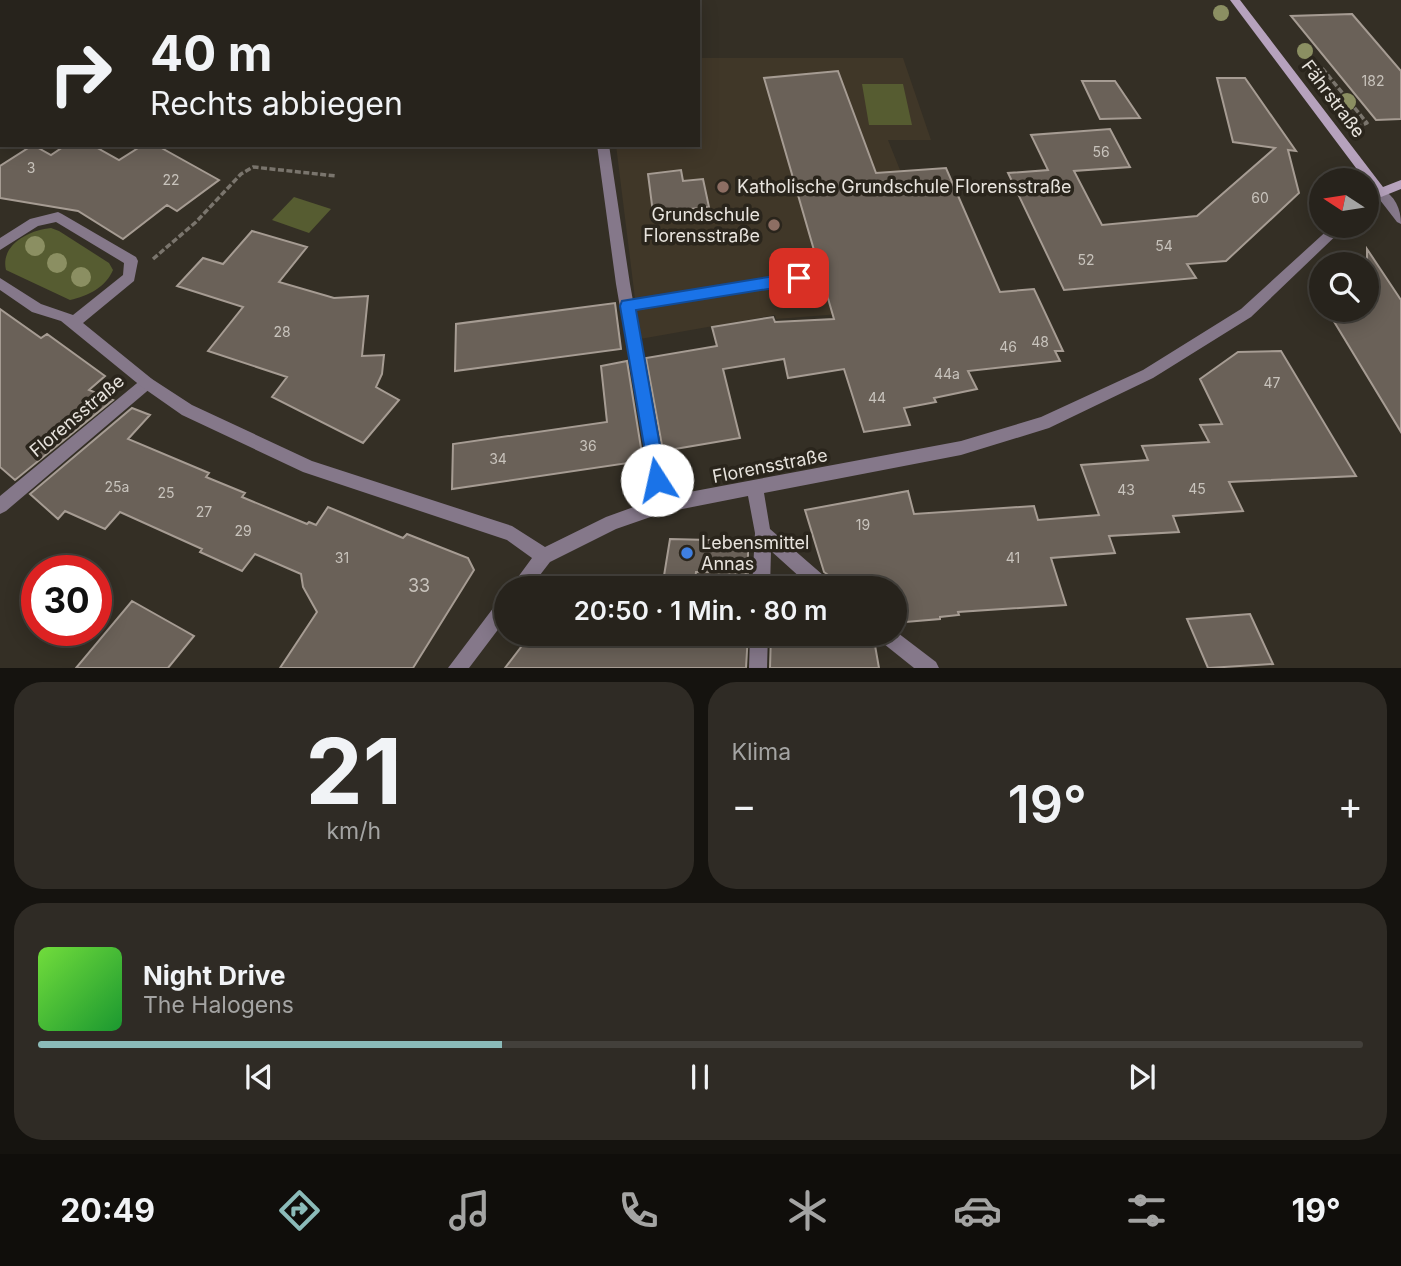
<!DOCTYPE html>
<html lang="de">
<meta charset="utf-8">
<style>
body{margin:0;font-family:Inter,sans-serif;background:#2f2b25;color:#f1f3f6;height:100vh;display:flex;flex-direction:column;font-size:26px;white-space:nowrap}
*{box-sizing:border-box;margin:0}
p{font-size:23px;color:#a4a4a3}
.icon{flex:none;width:38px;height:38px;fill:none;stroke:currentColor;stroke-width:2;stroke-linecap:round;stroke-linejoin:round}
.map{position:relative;height:668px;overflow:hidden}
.panel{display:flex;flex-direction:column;gap:14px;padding:14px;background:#15130f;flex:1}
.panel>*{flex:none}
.hud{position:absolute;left:0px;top:0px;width:700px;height:147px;box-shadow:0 4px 18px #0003,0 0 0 2px #43403b;background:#27231c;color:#f1f3f6;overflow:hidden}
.needle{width:46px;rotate:282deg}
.buttons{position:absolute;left:1309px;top:168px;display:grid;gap:14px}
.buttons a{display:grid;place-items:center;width:70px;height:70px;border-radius:50%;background:#27231c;box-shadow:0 4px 18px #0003,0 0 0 2px #43403b;font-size:35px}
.speed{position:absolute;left:21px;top:555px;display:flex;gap:14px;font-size:35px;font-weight:700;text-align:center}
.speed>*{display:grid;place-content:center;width:91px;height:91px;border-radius:50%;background:#27231c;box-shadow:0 4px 18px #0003,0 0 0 2px #43403b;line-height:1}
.speed .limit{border:10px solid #d22;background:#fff;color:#111}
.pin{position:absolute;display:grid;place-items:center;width:60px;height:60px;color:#fff;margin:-30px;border-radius:14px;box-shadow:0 4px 10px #0006}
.me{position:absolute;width:77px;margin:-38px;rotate:350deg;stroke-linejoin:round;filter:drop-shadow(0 0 5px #0008)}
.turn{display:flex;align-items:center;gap:24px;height:147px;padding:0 35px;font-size:32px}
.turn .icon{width:91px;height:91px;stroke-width:2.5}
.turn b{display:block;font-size:49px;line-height:60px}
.big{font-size:52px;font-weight:600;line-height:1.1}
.panel .card{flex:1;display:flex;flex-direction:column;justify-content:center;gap:10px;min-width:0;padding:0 24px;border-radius:28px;background:#2f2b25}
.panel .dial{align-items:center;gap:0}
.dial b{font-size:91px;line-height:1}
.song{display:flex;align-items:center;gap:21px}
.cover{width:84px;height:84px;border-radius:10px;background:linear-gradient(135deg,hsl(100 70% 55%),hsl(130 70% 35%))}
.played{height:7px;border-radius:4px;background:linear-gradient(90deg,#8bbbb9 35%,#43403b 35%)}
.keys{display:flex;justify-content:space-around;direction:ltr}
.heat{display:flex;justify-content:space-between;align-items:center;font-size:38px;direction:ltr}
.panel .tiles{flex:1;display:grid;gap:14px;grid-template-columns:1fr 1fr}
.card:last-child{grid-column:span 2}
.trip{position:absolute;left:494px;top:576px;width:413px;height:70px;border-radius:35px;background:#27231c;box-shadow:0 4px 18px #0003,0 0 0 2px #43403b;font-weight:600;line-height:70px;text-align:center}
.menu{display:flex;height:112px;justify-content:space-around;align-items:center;background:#100e0b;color:#a4a4a3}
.menu .icon{width:49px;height:49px}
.menu .selected{color:#8bbbb9}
.menu b{font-size:32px;color:#f1f3f6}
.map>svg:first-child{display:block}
.built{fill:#403728}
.green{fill:#565c31}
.building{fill:#6a6158;stroke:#a69c93;stroke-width:2}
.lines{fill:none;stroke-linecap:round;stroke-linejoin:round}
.path{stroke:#7a756d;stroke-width:3.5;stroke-dasharray:6 2.5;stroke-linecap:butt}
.lane{fill:#85788a;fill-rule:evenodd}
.street{fill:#85788a;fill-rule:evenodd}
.secondary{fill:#b6a2bd;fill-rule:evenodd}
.tree{fill:#8b8f62}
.route{fill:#1a73e8;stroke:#114b97;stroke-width:2}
.education-dot{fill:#8d6e63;stroke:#2a251c;stroke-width:2.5}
.shop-dot{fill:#3f7fe0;stroke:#2a251c;stroke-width:2.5}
.labels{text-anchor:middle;stroke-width:7;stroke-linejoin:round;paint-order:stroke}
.number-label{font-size:14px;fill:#c8c3bc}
.street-label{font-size:18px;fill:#e8e4de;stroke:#2a251c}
.poi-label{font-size:18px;fill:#e8e4de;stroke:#2a251c;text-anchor:start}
.near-number-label{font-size:18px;fill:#c8c3bc}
</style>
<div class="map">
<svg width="1401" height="668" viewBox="0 0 1401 668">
<rect width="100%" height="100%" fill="#342f25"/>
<path class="built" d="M698,58H903L931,140H888L954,305L776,319L775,315L640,339L616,145H698Z"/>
<path class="green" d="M862,84H903L912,125H869Z
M294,197L331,209L309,233L272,220Z
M51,228L59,231L109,263L113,270C106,287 88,296 70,300L6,270C0,245 29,230 51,228Z"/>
<path class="building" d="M1352,14L1401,71V119L1376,120L1291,16Z
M838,71L876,173L946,168L1000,292L1034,289L1063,351H1055L1060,361L968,371L977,389L934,398L936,402L904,408L910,425L864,432L844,369L788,378L784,359L723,369L740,438L663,451L646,358L717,346L712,327L773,317L775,322L834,319L764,78Z
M1217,78H1245L1296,151L1288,150L1299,193L1226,261L1187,264L1196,278L1064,290L1008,173L1048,170L1031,135L1110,129L1130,167L1074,171L1102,225L1197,216L1275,148L1233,142Z
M1082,81H1115L1140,118L1100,119Z
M33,145L51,155L66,145H92L119,160L143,145H156L219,180L177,211L167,205L123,239L78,211L0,198V166Z
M681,170L683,181L703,179L709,207L653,213L648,174Z
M252,231L307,247L279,282L334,298L368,296L362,356L384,355L382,374L376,387L399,400L363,443L272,397L287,377L208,351L243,307L177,286L203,258L223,264Z
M1367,249L1401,300V432L1327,310H1367Z
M615,303L621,349L455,371L456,324Z
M0,309L41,338L47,334L105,376L89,390L113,400L15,480L0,467Z
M1281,351L1356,476L1229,482L1243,511L1173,516L1179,532L1109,536L1115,553L1051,558L1066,605L958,612L959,615L940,617V619L894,623V588H846L824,572L805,510L908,491L914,514L1034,506L1038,520L1099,515L1081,465L1148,460L1142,446L1209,442L1200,425L1222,424L1200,379L1238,352Z
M627,361L642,454L634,456L635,462L452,489L453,444L607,422L601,366Z
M132,408L150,415L128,439L209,473L206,477L245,493L242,497L307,524L309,522L316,525L328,507L403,538L407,534L468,558L474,570L413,668H280L317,612L303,587L301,574L255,554L242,571L200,552L202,549L120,512L105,529L65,511L58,519L30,494Z
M670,539L748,541V573L696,572L694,588H662Z
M132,601L194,636L168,668H76Z
M1250,614L1273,664L1208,668L1187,619Z
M531,634H748L746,668H505Z
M771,634H873L879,668H770Z"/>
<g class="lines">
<path class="path" d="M1314,69L1322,68L1367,123L1357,127
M153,259L196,222L241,174L253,167L336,176"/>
<path class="lane" d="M255,0H265L266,2H256Z
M799,273L806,278L799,283L627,312L622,310L620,306L622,302L627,300Z
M147,377L152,379L154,383L152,387L6,511L0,514V496L142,379Z"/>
<path class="street" d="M211,0H221L210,2Z
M582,0H592V2H582Z
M2,135V143L0,144V136Z
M597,145H609L630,284L668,496L961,441L1041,417L1143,370L1241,309L1332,226H1346L1251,317L1153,378L1049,428L961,455L764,493L770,529L831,582L834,588H812L771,551L770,588H752L755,533L748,496L662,513L616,529L550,562L530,588H510L532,558L507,540L303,472L182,415L142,387L61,321L32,312L0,290V278L41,304L73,315L123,275L124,263L56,222L38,226L0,250V238L30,219L58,212L62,214L136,257L138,261L134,281L83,323L152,379L192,405L312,461L512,526L545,547L606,517L653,500L616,284Z
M1381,189C1395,195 1401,209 1401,224L1397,222L1380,200L1367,208V198Z
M506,596V619L469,668H448L500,599Z
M894,630L936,662L939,668H914L879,640L876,634H894Z
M750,634H768L767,668H749Z"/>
<path class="secondary" d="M1230,0H1240L1383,187L1401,180V189L1381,197L1377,196Z"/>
</g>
<g class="tree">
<circle cx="1221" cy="13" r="8"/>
<circle cx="1305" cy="51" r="8"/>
<circle cx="1347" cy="102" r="9"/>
<circle cx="35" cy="246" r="10"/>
<circle cx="57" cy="263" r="10"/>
<circle cx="81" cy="277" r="10"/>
</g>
<path class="route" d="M799,272L806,278L799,284L636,310L666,480L664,486L657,489L651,486L620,306L622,301Z"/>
<g class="education-dot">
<circle cx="723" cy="187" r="7"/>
<circle cx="774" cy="225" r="7"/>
</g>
<circle class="shop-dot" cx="687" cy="553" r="7"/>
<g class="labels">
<g class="number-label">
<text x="1373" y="86">182</text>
<text x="1101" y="157">56</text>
<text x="31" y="173">3</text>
<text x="171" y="185">22</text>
<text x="1260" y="203">60</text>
<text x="1164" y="251">54</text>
<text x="1086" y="265">52</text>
<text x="282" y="337">28</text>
<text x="1040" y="347">48</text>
<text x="1008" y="352">46</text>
<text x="947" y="379">44a</text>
<text x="1272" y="388">47</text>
<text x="877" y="403">44</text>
<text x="588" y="451">36</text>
<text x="498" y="464">34</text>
<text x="117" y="492">25a</text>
<text x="1197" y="494">45</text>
<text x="1126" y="495">43</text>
<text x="166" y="498">25</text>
<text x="204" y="517">27</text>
<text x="863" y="530">19</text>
<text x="243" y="536">29</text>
<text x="342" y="563">31</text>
<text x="1013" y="563">41</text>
</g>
<g class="street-label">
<text transform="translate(1333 99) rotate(53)" y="6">Fährstraße</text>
<text transform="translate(77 416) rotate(-40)" y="6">Florensstraße</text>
<text transform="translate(770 466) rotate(-11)" y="6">Florensstraße</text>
</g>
<g class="poi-label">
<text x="737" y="193">Katholische Grundschule Florensstraße</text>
<text x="760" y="221" text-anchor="end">Grundschule<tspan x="760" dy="21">Florensstraße</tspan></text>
<text x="701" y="549">Lebensmittel<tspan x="701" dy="21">Annas</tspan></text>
</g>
<g class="near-number-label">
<text x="419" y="592">33</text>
</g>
</g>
</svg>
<div class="buttons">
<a><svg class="needle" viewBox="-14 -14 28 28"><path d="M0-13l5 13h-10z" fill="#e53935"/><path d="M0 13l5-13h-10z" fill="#a4a4a3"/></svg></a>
<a><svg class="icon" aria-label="search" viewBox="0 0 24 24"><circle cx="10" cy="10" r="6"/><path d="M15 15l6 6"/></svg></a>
</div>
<div class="speed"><div class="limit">30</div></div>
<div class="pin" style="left:799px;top:278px;background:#d93025"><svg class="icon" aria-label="arrive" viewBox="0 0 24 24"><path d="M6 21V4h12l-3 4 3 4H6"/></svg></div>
<svg class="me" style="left:657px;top:480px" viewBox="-20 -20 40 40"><circle r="19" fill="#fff"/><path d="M0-13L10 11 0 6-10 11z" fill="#1a73e8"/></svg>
<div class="trip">20:50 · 1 Min. · 80 m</div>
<div class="hud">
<div class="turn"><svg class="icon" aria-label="right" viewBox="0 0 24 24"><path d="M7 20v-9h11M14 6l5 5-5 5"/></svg><div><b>40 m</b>Rechts abbiegen</div></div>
</div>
</div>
<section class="panel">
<div class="tiles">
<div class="card dial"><b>21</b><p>km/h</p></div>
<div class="card"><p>Klima</p>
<div class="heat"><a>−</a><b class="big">19°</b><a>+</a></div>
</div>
<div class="card">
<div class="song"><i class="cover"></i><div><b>Night Drive</b><p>The Halogens</p></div></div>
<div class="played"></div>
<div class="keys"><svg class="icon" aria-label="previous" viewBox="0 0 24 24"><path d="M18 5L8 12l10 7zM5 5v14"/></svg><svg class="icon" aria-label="pause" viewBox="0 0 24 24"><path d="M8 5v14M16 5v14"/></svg><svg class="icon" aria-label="next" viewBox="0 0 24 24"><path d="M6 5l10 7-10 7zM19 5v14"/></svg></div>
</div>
</div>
</section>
<nav class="menu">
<b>20:49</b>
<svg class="icon selected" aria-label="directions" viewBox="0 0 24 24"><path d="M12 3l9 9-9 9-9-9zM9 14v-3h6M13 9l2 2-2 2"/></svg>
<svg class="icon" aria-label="music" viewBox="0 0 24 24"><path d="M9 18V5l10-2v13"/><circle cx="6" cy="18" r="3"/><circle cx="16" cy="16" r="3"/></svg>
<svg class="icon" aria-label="phone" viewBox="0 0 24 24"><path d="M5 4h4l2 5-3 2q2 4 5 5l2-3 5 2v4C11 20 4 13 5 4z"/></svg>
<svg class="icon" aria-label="climate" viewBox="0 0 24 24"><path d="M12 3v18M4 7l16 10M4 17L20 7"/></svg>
<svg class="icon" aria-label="car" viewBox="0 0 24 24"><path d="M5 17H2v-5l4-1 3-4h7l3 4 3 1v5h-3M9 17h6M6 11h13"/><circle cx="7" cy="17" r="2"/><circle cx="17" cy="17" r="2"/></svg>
<svg class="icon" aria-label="filters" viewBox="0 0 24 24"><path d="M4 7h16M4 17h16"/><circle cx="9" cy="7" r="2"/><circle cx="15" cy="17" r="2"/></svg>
<b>19°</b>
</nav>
